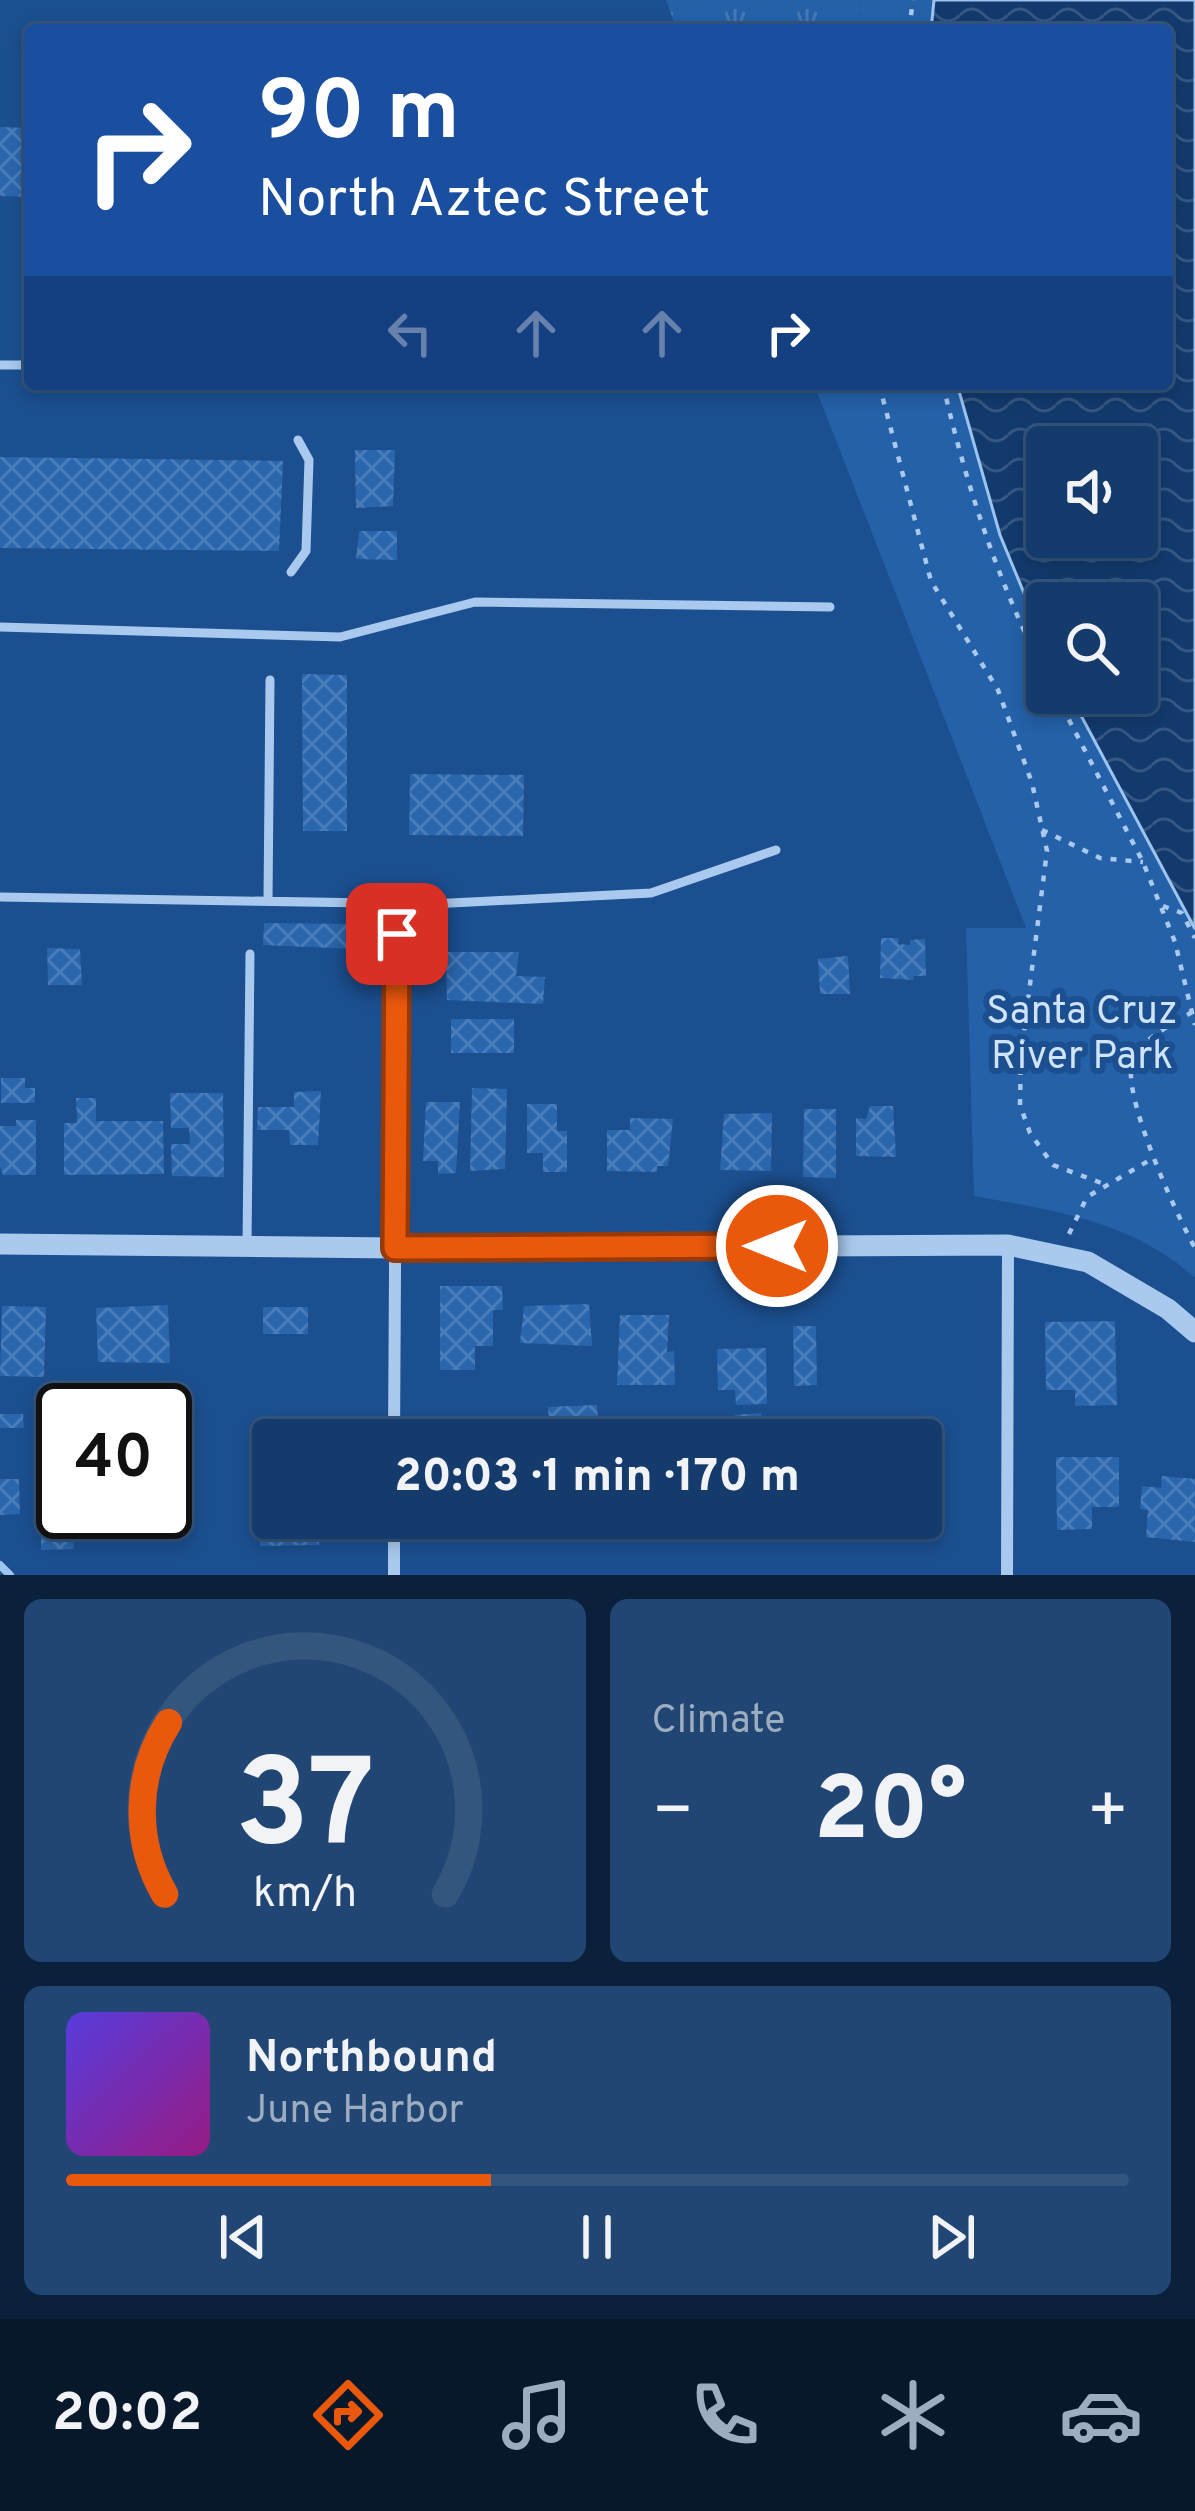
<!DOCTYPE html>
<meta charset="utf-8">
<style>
body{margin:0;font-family:Overpass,sans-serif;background:#214673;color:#f1f3f6;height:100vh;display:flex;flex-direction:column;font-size:45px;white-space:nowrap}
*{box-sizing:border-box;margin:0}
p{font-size:39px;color:#9dadc1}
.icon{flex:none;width:66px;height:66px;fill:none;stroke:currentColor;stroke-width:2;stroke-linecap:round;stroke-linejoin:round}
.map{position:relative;height:1575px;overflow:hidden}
.details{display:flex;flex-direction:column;gap:24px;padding:24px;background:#0b203b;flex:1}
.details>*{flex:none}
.banner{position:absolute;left:24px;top:24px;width:1149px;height:366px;border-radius:12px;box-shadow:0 6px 18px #0003,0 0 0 3px #33557e;background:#1a4fa0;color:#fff;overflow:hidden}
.fabs{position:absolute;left:1026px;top:426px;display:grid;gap:24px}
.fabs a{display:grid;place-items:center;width:132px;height:132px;border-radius:12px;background:#143b6b;box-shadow:0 6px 18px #0003,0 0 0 3px #33557e;font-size:60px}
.speed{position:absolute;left:36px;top:1383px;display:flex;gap:24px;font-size:60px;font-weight:700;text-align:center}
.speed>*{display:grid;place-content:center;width:156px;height:156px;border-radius:50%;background:#143b6b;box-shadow:0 6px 18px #0003,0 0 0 3px #33557e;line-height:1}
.speed .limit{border:6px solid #111;border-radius:18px;background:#fff;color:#111}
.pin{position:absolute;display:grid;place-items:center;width:102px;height:102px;color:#fff;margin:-51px;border-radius:24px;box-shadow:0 6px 18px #0006}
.me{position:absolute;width:132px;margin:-66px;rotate:270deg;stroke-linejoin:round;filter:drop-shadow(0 0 9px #0008)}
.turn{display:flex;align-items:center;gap:42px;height:252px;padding:0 36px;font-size:54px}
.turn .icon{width:156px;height:156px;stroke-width:2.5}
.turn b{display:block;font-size:84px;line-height:102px}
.lanes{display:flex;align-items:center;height:114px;padding:0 36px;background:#0003;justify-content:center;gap:60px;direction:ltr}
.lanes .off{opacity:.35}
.big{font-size:90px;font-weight:800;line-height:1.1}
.details .tile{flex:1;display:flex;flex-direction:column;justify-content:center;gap:18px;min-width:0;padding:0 42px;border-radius:18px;background:#214673}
.details .dial{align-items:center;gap:0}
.dial svg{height:312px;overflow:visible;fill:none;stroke:#33557e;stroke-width:7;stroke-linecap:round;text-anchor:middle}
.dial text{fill:#f1f3f6;stroke:none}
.song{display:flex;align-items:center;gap:36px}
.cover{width:144px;height:144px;border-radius:18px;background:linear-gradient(135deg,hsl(250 70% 55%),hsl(310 70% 35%))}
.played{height:12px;border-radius:6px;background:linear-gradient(90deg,#ea580c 40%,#33557e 40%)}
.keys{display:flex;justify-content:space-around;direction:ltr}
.heat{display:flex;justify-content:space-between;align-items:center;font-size:66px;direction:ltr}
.details .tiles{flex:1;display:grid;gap:24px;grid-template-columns:1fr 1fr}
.tile:last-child{grid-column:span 2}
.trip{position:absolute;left:252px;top:1419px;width:690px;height:120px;border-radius:12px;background:#143b6b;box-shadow:0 6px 18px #0003,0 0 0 3px #33557e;font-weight:800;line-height:120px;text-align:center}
.tab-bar{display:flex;height:192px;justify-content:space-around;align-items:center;background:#08182b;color:#9dadc1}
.tab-bar .icon{width:84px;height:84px}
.tab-bar .selected{color:#ea580c}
.tab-bar b{font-size:54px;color:#f1f3f6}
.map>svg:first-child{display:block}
.grass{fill:url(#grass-tufts)}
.park{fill:#2461a8;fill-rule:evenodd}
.water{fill:url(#water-waves);stroke:#9cc4f0;stroke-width:3;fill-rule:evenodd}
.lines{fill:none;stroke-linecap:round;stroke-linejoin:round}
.stream{stroke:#9cc4f0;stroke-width:8}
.building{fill:url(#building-cross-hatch)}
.path{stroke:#a9c9ee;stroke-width:4.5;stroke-dasharray:6 9;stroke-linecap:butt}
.service{stroke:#a9c9ee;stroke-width:9}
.minor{stroke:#a9c9ee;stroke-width:12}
.tertiary{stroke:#a9c9ee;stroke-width:21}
.route-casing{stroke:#983908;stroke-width:30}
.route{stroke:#ea580c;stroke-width:21}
.labels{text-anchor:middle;stroke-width:12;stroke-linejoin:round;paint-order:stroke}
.park-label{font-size:39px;fill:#cfe3fa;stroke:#1b4f8f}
</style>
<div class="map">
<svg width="1195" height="1575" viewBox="0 0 1195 1575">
<defs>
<pattern id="grass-tufts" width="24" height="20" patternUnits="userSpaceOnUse" patternTransform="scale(3)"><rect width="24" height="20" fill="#2461a8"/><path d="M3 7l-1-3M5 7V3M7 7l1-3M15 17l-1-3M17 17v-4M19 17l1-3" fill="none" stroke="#4579b5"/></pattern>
<pattern id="water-waves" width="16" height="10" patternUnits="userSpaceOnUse" patternTransform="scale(3)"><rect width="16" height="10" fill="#123a6d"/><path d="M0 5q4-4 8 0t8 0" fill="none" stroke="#365883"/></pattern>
<pattern id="building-cross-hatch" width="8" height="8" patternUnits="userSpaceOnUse" patternTransform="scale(3)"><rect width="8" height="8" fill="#2a66ad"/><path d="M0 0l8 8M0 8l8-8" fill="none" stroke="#4a7db9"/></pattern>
</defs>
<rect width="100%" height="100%" fill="#1b4f8f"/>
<path class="grass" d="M666,0H861L858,30H677Z"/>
<path class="park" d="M861,0H1195V1278C1134,1222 1052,1210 974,1196L966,928H1026L814,384H1167V30H858ZM1047,447H1137V537H1047ZM1047,603H1137V693H1047Z"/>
<path class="water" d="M934,0H1195V929L1069,693H1137V603H1047V649L1000,535L957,384H1167V30H931ZM1047,447H1137V537H1047Z"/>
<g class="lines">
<path class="stream" d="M0,1565L10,1575"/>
</g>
<path class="building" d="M0,127L30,128V197L0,196Z
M355,450H395L393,506L356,508Z
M0,457L283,461L279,551L0,548Z
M359,531H397V560L356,559Z
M302,674L347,675V831H303Z
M410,774L524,775L523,836L409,835Z
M264,923L351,924L353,949L263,945Z
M881,938H899L898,944L910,945V940L925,939L926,976H913L914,980L880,978Z
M47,948L80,949L82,985H48Z
M446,952H519L516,976L545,977L543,1004L447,1000Z
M848,956L850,994H820L818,959Z
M451,1019H514V1053H451Z
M1,1078H25V1088H35V1103H1Z
M472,1088L507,1089L505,1169L470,1171Z
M321,1091L318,1145H290L289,1130H257L258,1107H294V1092Z
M170,1093H223L224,1177L172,1176L171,1144H190L189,1128H171Z
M76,1098H96V1121H163L164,1174L64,1175V1123H77Z
M426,1102H460L456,1173L438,1174V1161H423Z
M527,1104H557V1131H567V1172H543V1153H527Z
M870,1106H893L896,1157L856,1156V1118L866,1119Z
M804,1109H836V1178L803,1177Z
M772,1113L771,1171L720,1170L724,1114Z
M630,1118L673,1119L668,1166H657V1172L607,1171V1130H630Z
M16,1120H36V1175H3L0,1166V1126H16Z
M440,1286H502L503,1310H493V1346H475V1370H440Z
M589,1304L592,1346L520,1343L524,1306Z
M168,1305L170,1363L98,1362L96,1308Z
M2,1306L46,1307L44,1377L0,1376Z
M263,1307H308V1334H263Z
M620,1315H669L667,1352L674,1351L675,1385H617Z
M1115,1321L1117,1405L1075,1406V1390H1046L1045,1322Z
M793,1326H816L817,1385L794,1386Z
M766,1348L767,1404L736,1405L735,1390H718L717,1349Z
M106,1398L108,1410H92V1399Z
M597,1405L599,1440H550L548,1407Z
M761,1413L762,1440H736L735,1415Z
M0,1414H23L24,1428H0Z
M261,1456H273V1518H319V1545L260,1546Z
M1056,1457H1119V1507H1092V1529L1057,1530Z
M1162,1476L1195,1479V1542L1146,1537L1148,1510L1140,1509L1142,1486L1161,1488Z
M0,1479H19L20,1514L0,1515Z
M73,1524L74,1549L41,1550V1525Z"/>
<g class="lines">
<path class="path" d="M909,30L913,0
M879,384L931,581L998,690L1032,783L1047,851L1021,1055L1020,1105L1030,1133L1053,1165L1104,1184
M943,384C966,486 999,585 1047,678
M1055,693L1143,862L1175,942L1195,1025
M1042,830L1100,858L1143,862
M1163,906L1182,913L1195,938
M1192,1012C1172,1025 1143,1037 1133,1060C1119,1090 1177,1216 1195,1248
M1069,1234L1087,1197L1155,1157"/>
<path class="service" d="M0,365H30
M291,572L306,551L309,460L298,440
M0,627L340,637L475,602L830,607
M0,897L431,904L651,893L776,850
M268,901L270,680
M247,1246L250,954"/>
<path class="minor" d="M394,1440L397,934
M394,1575V1518
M1007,1575L1008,1245"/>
<path class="tertiary" d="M0,1244L395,1248L1008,1245L1088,1262L1168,1309L1195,1332"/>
</g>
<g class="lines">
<defs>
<path id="route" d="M397,934L395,1248L777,1246"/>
</defs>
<use href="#route" class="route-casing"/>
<use href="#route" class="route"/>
</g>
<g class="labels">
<g class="park-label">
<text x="1082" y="1023">Santa Cruz<tspan x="1082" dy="45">River Park</tspan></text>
</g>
</g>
</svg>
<div class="fabs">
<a><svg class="icon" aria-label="sound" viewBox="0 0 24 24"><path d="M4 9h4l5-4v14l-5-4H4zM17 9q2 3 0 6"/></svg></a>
<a><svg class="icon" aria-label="search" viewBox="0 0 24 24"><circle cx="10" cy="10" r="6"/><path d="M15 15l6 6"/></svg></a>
</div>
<div class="speed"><div class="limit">40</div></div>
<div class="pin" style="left:397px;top:934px;background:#d93025"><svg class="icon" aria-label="arrive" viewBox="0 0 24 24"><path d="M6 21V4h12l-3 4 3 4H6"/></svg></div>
<svg class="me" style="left:777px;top:1246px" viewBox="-20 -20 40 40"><circle r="17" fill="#ea580c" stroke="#fff" stroke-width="3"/><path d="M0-11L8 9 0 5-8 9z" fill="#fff"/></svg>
<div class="trip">20:03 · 1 min · 170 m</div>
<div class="banner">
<div class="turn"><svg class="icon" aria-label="right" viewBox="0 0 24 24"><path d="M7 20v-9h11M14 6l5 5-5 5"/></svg><div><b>90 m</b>North Aztec Street</div></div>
<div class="lanes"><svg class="icon off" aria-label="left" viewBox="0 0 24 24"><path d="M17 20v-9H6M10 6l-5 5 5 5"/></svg><svg class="icon off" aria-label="ahead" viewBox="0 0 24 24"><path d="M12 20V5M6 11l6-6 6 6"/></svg><svg class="icon off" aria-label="ahead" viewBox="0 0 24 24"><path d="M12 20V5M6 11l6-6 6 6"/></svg><svg class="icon" aria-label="right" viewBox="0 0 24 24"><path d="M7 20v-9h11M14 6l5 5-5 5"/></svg></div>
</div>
</div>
<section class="details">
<div class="tiles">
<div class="tile dial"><svg viewBox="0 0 100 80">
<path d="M14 69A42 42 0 1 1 86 69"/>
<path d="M14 69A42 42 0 0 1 15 25" stroke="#ea580c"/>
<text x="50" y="56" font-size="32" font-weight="700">37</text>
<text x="50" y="72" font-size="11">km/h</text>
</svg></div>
<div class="tile"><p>Climate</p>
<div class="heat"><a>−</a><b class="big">20°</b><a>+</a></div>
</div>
<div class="tile">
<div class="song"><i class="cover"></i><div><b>Northbound</b><p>June Harbor</p></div></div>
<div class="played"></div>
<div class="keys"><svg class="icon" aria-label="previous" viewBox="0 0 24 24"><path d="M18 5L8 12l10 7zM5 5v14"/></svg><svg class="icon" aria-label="pause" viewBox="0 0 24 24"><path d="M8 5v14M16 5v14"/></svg><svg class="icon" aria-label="next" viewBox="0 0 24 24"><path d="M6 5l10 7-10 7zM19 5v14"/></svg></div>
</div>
</div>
</section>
<nav class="tab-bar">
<b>20:02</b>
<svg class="icon selected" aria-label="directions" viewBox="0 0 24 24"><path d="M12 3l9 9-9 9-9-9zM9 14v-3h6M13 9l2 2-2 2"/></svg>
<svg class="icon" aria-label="music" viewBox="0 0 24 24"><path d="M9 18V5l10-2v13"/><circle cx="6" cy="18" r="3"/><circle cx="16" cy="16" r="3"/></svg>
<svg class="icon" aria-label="phone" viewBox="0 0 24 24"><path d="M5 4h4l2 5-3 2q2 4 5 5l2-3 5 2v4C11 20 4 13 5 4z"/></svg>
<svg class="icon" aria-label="climate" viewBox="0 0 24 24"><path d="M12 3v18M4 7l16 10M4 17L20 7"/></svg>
<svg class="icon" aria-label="car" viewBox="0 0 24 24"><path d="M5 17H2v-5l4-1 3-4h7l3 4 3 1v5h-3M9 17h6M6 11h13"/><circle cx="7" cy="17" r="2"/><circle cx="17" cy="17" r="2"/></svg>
</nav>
